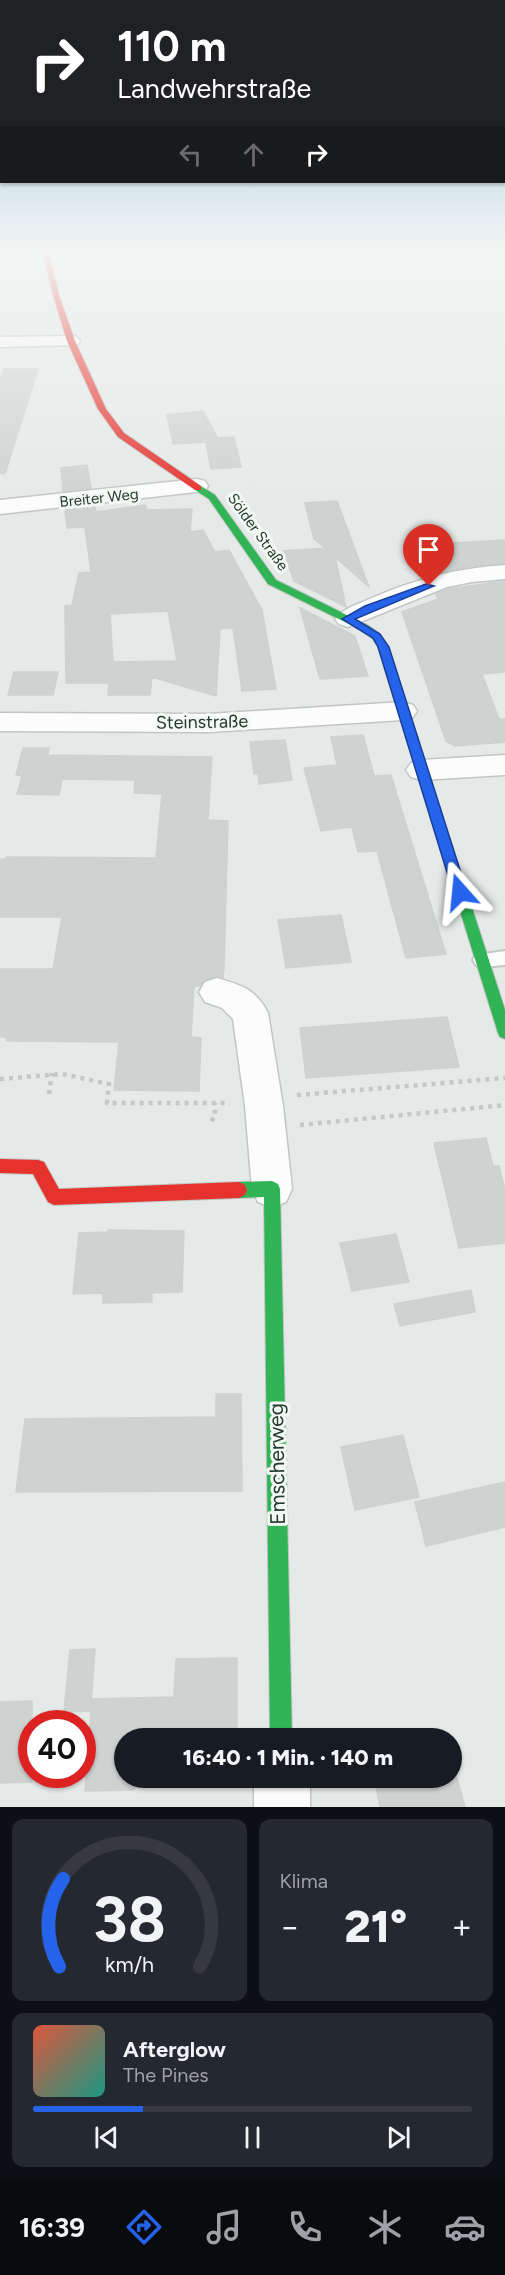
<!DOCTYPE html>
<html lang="de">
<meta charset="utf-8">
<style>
body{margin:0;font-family:Figtree,sans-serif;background:#242831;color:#f1f3f6;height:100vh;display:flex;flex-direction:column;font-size:22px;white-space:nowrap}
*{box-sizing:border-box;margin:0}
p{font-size:20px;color:#9ea1a6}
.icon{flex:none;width:33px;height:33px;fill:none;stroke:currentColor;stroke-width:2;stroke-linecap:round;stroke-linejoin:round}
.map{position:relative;height:1807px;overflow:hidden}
.drawer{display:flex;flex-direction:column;gap:12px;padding:12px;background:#0d0f14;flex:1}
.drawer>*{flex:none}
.guide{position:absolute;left:0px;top:0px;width:506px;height:183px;box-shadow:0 2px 4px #0004;background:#202124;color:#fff;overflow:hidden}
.speed{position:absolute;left:18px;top:1710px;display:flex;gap:12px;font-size:30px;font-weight:700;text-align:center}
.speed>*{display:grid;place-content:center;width:78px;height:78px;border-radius:50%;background:#171b24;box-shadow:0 2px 4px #0004;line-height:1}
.speed .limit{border:9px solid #d22;background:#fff;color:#111}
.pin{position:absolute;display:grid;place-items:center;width:51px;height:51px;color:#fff;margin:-62px -26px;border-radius:50% 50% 50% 0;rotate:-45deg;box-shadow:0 0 6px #0007}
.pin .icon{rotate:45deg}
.me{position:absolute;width:66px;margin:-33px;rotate:342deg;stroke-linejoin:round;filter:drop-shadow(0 0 4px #0008)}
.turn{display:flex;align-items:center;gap:21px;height:126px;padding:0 18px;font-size:27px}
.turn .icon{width:78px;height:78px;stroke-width:2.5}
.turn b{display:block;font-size:42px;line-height:51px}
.lanes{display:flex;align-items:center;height:57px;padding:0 18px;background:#0003;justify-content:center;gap:30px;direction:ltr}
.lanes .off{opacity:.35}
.big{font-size:45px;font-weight:800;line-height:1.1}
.drawer .card{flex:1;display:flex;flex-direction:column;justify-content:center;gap:9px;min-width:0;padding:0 21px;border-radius:12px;background:#242831}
.drawer .dial{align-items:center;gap:0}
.dial svg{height:156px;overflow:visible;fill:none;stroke:#363941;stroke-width:7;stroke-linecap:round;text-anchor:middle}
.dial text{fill:#f1f3f6;stroke:none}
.song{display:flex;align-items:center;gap:18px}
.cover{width:72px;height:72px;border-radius:9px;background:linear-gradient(135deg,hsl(10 70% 55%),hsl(170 70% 35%))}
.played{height:6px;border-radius:3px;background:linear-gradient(90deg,#2563eb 25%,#363941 25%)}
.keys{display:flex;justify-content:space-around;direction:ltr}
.heat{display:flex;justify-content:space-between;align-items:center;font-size:33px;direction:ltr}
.drawer .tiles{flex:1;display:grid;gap:12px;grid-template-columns:1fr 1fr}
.card:last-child{grid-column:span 2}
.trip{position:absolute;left:114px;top:1728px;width:348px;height:60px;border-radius:30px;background:#171b24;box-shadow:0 2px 4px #0004;font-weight:800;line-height:60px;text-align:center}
.menu{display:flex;height:96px;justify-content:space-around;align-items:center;background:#090b0e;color:#9ea1a6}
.menu .icon{width:42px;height:42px}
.menu .on{color:#2563eb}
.menu b{font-size:27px;color:#f1f3f6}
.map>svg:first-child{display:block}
.building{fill:#ced2d0;stroke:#ced2cf;stroke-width:1.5;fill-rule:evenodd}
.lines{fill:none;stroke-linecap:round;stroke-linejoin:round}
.lane-casing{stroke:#c2c6c4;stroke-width:4}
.street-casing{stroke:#c2c6c4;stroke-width:3}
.fast-casing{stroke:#c1c6c4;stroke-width:2}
.jam-casing{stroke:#c1c6c4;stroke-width:2}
.path{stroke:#c2c9c5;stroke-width:4.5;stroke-dasharray:4 5;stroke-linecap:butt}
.lane{fill:#fbfcfb;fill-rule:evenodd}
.street{fill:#fbfcfb;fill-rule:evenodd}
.fast{fill:#30b455;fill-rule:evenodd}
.jam{fill:#e5322d;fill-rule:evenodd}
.route{fill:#2563eb;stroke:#184099;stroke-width:1.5}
.labels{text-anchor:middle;stroke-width:6;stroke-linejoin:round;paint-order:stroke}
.far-street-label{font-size:15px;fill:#253a30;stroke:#f3f8f4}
.street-label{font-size:18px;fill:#253a30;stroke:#f3f8f4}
.near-street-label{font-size:21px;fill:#253a30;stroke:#f3f8f4}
</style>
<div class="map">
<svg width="505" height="1807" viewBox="0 0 505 1807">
<rect width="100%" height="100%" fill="#e5e9e7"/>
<path class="building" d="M4,369H38L5,474L0,473V379Z
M203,411L218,438L234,437L241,467L211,469L206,442L173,444L167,415Z
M87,465L91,488L63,491L61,468Z
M337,501L369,587L335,557L346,607L294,581L283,551L325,548L314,539L305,503Z
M145,505L147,510L192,509L190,532L203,530L215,552L229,550L262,610L276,689L242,691L233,628L220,629L216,696L152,677L150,695H108L109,683H66L65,606L72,605L79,573L91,572L85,527L67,528L65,509L95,506L96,512ZM168,611L177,661L113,662L110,614Z
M505,540V563L469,567L427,576L416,551L454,549L452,543Z
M505,581V672L482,674L499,719H505V742L455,746L446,741L402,612L438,599L436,594L448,589Z
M300,608L355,636L368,676L320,679Z
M14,672H58L53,695H8Z
M363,735L374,776L391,775L446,954L406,958L377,851L358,852L352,827L321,831L304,768L337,765L331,737Z
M285,740L292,780L259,784L258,774H254L250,742Z
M23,748H49L48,755L212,757L208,820L228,821L224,968L223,978L216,976L204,980L200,986H194L191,1037L201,1038L199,1091L114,1090L119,1042L7,1041L6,1037H0V969H53L62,917H0V859H6L7,857L156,858L162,794L134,793L135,780L62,779L59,795L17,794L22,776L16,775Z
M341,915L351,962L286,968L278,920Z
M447,1017L459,1067L306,1078L300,1028Z
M486,1138L493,1166H499L505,1190V1243L459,1248L434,1143Z
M108,1230L184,1231L182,1292L152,1293V1302L103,1303V1293L73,1294L79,1233L108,1232Z
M396,1234L409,1282L352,1291L340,1243Z
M471,1290L475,1312L400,1326L394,1304Z
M216,1394H241L242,1491L16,1492L25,1419L216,1417Z
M403,1435L419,1497L355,1510L341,1447Z
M505,1482V1527L426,1546L415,1502Z
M95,1649L91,1705L92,1699L174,1697L176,1659L237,1658V1738H124V1778L238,1779L135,1782L134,1790L85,1791L91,1711L64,1712L70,1650Z
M32,1701V1782L0,1783V1702Z
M374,1778H457L465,1807H380Z"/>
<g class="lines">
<defs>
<path id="lane" d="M505,951V965L482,967L476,965L473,960L476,955Z"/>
<path id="street" d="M71,336L77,337L80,341L77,345L0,347V337Z
M197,479L205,481L208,486L205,491L0,514V500Z
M505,565V579L472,582L447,587L348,627L339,624L335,619C342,609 356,605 367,600C412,580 456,568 505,565Z
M403,702L413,705L417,711L413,717L403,720L209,732L0,731V713L209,714Z
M505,755V775L421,780L411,777L406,770L411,763L421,760Z
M217,978C241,985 256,989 268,1013L283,1106L292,1189L286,1202L272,1207L258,1202L252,1189L245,1106L233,1019L222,1008L205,1002L199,992L205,982Z
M254,1778H310V1807H254Z"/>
<path id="fast" d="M195,486H201L215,495L276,580L369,626L380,634L388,647L505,1010V1039L500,1037L498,1033L378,647L372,638L361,630L268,584L209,499L195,490Z
M272,1181L278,1184L280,1189L292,1738H270L264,1197L239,1198L233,1195L231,1190L233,1185L239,1182Z"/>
<path id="jam" d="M42,249H48L59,295L75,341L106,409L124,433L201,486V490H195L118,437L98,409L67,341L53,295Z
M0,1159L38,1160L44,1162L59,1189L239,1182L245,1185L247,1190L245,1195L239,1198L54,1205L48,1202L33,1174L0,1173Z"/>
</defs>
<use href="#lane" class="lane-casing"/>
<use href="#street" class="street-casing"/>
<use href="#fast" class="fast-casing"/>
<use href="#jam" class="jam-casing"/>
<path class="path" d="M0,1079L62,1074L109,1084L107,1103H230
M49,1094L52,1073
M297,1095L505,1078
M211,1121L215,1117V1103
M300,1125L505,1105"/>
<use href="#lane" class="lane"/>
<use href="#street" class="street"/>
<use href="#fast" class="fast"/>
<use href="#jam" class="jam"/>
</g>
<linearGradient id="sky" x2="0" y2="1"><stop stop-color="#8fc0de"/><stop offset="0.5" stop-color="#f3f5f4"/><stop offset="1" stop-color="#f3f5f4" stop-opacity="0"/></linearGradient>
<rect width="505" height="502" fill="url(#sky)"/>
<path class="route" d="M426,584L434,586L355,619L380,634L389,647L467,892L460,897L453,892L378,647L373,638L342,619L365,606Z"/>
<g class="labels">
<g class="far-street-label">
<text transform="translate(99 498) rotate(-6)" y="5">Breiter Weg</text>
<text transform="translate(258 532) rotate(54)" y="5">Sölder Straße</text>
</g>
<g class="street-label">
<text transform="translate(202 722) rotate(-1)" y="6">Steinstraße</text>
</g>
<g class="near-street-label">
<text transform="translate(277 1464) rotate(-91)" y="7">Emscherweg</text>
</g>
</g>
</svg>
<div class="speed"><div class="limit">40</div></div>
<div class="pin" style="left:429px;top:586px;background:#d93025"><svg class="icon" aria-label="arrive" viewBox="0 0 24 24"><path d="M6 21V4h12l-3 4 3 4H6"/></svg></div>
<svg class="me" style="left:460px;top:892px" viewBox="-20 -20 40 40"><path d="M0-17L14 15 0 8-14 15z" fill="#2563eb" stroke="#fff" stroke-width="4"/></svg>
<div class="trip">16:40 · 1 Min. · 140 m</div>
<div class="guide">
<div class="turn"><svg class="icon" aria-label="right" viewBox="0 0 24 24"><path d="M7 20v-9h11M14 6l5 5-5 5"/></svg><div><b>110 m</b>Landwehrstraße</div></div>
<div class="lanes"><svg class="icon off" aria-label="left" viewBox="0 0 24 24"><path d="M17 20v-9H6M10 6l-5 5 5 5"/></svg><svg class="icon off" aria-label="ahead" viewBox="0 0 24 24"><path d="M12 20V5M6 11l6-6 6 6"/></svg><svg class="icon" aria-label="right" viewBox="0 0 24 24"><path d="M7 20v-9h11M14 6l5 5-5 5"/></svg></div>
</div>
</div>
<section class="drawer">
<div class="tiles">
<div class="card dial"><svg viewBox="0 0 100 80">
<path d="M14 69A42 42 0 1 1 86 69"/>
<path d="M14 69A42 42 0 0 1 16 24" stroke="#2563eb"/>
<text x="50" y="56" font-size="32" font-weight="700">38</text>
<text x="50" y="72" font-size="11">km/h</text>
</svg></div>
<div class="card"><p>Klima</p>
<div class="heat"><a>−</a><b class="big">21°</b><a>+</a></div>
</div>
<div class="card">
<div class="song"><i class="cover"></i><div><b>Afterglow</b><p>The Pines</p></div></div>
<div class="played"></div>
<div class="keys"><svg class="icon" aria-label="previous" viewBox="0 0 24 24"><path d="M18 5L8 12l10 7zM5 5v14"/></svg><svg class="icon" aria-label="pause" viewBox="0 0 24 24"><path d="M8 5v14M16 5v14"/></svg><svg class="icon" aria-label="next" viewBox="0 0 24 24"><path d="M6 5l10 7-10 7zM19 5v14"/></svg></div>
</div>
</div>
</section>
<nav class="menu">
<b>16:39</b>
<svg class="icon on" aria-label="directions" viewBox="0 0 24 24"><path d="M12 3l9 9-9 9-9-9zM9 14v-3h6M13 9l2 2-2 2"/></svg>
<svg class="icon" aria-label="music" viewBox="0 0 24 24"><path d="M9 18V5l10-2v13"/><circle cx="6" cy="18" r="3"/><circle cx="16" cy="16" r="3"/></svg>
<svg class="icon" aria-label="phone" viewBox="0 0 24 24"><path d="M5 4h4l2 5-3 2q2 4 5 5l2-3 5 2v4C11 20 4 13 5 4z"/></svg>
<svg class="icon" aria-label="climate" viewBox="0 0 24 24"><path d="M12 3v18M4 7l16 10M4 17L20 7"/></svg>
<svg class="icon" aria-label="car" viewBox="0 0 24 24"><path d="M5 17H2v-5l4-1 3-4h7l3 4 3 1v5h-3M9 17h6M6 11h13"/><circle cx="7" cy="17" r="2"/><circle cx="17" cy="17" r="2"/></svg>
</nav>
